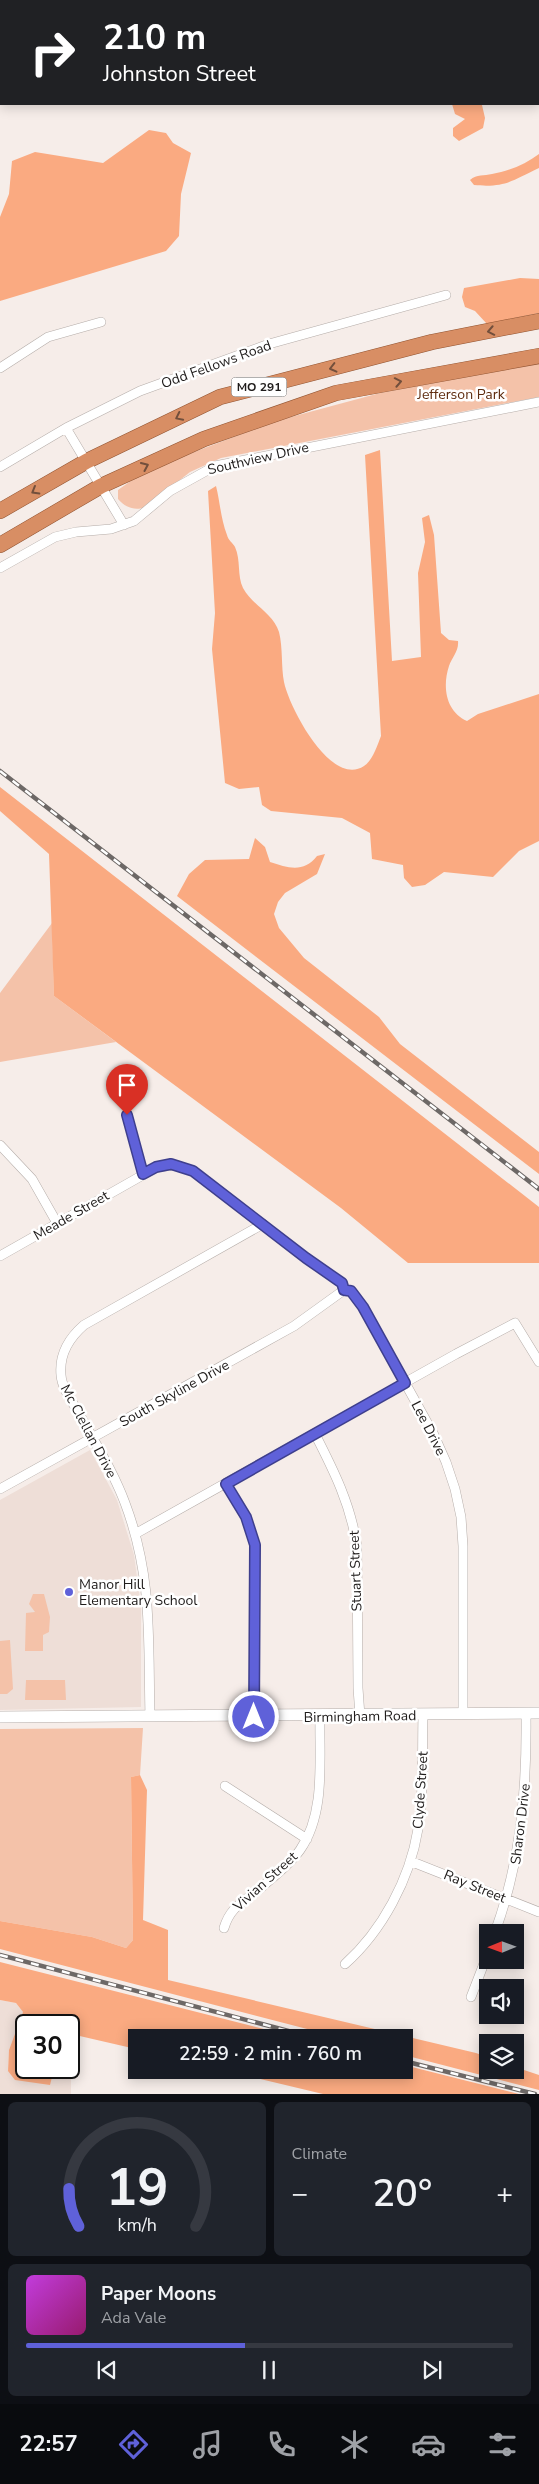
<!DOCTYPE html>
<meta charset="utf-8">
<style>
body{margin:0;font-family:"Nunito Sans",sans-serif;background:#20242c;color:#f1f3f6;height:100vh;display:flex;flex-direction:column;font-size:19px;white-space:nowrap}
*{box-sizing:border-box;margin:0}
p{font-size:16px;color:#9ea1a6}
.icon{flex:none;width:28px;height:28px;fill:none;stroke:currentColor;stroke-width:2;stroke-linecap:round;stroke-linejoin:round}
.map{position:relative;height:2094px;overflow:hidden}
.side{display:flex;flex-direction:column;gap:8px;padding:8px;background:#0d0f14;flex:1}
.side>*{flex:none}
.hud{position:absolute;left:0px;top:0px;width:540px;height:105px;box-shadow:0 2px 12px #0003;background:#202124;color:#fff;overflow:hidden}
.needle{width:32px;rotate:269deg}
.fabs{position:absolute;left:479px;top:1924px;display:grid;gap:10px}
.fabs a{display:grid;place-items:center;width:45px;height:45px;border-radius:0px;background:#171b24;box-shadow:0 2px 12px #0003;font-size:25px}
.speed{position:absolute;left:15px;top:2014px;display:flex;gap:10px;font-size:25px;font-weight:700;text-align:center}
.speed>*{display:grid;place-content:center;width:65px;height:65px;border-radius:50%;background:#171b24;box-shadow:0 2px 12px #0003;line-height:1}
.speed .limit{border:2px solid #111;border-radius:8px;background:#fff;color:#111}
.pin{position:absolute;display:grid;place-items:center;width:42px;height:42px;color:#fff;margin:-51px -21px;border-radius:50% 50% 50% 0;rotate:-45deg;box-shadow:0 0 5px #0007}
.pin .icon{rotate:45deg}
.me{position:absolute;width:55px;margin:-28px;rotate:0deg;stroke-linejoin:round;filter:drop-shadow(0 0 4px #0008)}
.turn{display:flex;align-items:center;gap:18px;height:105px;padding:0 20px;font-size:22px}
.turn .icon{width:65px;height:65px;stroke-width:2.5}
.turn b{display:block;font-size:35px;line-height:42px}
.big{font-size:38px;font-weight:600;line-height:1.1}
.side .widget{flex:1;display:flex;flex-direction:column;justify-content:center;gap:8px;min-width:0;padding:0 18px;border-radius:8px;background:#20242c}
.side .dial{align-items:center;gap:0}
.dial svg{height:130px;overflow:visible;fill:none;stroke:#363941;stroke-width:7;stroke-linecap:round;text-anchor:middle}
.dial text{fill:#f1f3f6;stroke:none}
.song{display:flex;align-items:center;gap:15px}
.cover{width:60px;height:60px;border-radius:8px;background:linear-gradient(135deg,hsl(290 70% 55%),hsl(320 70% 35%))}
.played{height:5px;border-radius:2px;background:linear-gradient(90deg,#5f61d9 45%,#363941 45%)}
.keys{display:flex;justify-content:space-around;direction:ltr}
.heat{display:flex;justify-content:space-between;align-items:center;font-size:28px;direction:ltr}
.side .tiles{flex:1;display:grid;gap:8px;grid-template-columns:1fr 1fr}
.widget:last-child{grid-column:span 2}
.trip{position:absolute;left:128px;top:2029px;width:285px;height:50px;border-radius:0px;background:#171b24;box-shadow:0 2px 12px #0003;font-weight:600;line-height:50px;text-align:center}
.tab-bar{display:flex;height:80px;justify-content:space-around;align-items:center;background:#090b0e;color:#9ea1a6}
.tab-bar .icon{width:35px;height:35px}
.tab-bar .active{color:#5f61d9}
.tab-bar b{font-size:22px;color:#f1f3f6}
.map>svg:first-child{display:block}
.built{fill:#eeded7}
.green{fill:#f4c2a9}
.forest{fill:#faaa81}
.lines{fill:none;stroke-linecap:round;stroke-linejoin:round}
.minor-casing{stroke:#b5ada9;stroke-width:10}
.tertiary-casing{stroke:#b5ada9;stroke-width:12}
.trunk-casing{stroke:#915432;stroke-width:16}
.minor{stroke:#fff;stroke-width:9}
.tertiary{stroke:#fff;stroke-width:11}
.trunk{stroke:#d88e64;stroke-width:15}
.rail-casing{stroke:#6d6866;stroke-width:4.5}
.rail{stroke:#fff;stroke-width:2.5;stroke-dasharray:8;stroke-linecap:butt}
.oneway{stroke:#724f3c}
.route-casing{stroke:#3e3f8d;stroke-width:12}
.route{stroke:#5f61d9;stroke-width:9}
.poi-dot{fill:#5f61d9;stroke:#fff;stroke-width:2}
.labels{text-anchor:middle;stroke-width:5;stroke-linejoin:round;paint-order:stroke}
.shield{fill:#fff;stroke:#62605f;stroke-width:1}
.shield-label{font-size:12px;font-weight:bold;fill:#1f1c1b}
.street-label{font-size:14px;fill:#1f1c1b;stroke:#fff}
.park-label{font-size:14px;fill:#5f2d10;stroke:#fff}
.poi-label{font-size:14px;fill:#1f1c1b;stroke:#fff;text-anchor:start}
</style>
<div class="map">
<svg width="539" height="2094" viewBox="0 0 539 2094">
<rect width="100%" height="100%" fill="#f6ede9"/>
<path class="built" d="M90,1450L117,1500L134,1555L141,1607V1707L0,1710V1500Z
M0,2000L16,2003L23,2012L9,2050L8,2071L69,2068V2049H71V2094H0Z"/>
<path class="green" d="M539,363V397L221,458L190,472L146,507C135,511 126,508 118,499V490L132,480L173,460L276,421L380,393Z
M52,923L54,996L116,1042L0,1062V993Z
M33,1594H44L50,1617L49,1632L43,1635V1651H25L26,1613L35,1612L29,1604Z
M10,1640L13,1689L7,1694H0V1641Z
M26,1680H65L66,1700H25Z
M143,1728L140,1775L131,1777L133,1940L126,1948L92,1937L0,1921V1729Z"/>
<path class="forest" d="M452,104H487L482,105L485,118L483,128L459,141L453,136V128L465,119L455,114Z
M149,130L166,133L173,143L191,153L181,194L179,236L166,251L0,301V217L9,194L12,161L35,152L103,163Z
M539,154V168C513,180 506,188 474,185L470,180C477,174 484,176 492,174C509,171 526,164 539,154Z
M520,278L539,279V313L487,324L475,311L465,307L462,297L464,288Z
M380,450L392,661L421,657L418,573L425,542L422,518L429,515L434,535L441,633L449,640L458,641C459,651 452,657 449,666C442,687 446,712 467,721L478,714L539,694V841L519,851L493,877L444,872L425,885L412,887L404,878L403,865L372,859L370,833L342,818L271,811L262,805L259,787L239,789L225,783L212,649L215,613L208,491L216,486C220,502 221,520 227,535C228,540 233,543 235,547C241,560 237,576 243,588C253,606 273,613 279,632C283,648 281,666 284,682C289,707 331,788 364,766C373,760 377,746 381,736L365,455Z
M0,787L539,1207V1263H408L341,1208L54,996L49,854L0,811Z
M255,838L265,847L270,862C288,868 304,873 317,856L325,854L317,874L285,893L278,902L274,914L279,928L304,958L379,1017L400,1044L539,1152V1174L177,896L189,874L205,860L249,859Z
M140,1775L147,1790L143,1920L168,1930V1980L476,2053L487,2057L488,2070H515V2067L539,2075V2090L404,2055V2038L338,2037L0,1949V1921L92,1937L126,1948L133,1940L131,1777Z
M0,1962L295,2037L136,2038V2049L71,2034V2049H69V2025H26V2068L54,2069L50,2085L15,2080L8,2071L9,2050L23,2012L16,2003L0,2000Z
M404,2065L519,2094H323L223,2070H404Z"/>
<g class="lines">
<defs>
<path id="minor" d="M82,1L83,0
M0,74H1
M0,368L48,337L101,322
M66,428L124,525
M0,467L66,428L140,391L269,344L446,295
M0,568L55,537L76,532L111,529L134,521L170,491L215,466L539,402
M127,1115L143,1174
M0,1145L32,1179L57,1223
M0,1256L157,1167L176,1165L193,1171L306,1258L342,1283L344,1290
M344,1290L351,1291L363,1307L434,1435L446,1462L455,1489L461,1517L463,1546V1713
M315,1434C334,1471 351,1505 357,1547L358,1688L360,1716
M226,1484L246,1517L255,1545L254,1717
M0,1489L294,1326L344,1290
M135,1534L456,1354L515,1323L539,1362
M150,1716C148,1639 153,1577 125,1503C114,1473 97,1446 82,1419C75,1405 62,1390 61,1375C59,1354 69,1338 84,1325L263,1224
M225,1786L307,1839
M410,1861L539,1912
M224,1928C231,1904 247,1901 264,1885C277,1874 290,1864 300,1850C326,1813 319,1760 320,1716
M495,1932C521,1861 527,1789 526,1713
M345,1964C382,1931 410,1879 418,1829C424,1792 422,1753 423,1715
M471,1997L488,1953"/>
<path id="tertiary" d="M0,1717L539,1713"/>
<path id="trunk" d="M0,511L87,461L220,397L432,342L539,321
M0,545L101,486L204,439L336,393L539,356"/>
</defs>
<use href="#minor" class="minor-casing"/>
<use href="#tertiary" class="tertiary-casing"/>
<use href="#trunk" class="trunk-casing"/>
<use href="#minor" class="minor"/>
<use href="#tertiary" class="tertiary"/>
<use href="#trunk" class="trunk"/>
<defs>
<path id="rail" d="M0,771L539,1189
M0,1955L315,2038
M404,2061L535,2094"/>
</defs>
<use href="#rail" class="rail-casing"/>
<use href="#rail" class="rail"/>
</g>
<defs><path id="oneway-chevron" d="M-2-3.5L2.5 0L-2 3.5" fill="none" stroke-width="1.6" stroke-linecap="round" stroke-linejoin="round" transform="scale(1.25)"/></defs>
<g class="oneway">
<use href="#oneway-chevron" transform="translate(491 331) rotate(169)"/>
<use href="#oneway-chevron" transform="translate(333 368) rotate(166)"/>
<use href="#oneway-chevron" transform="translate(398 382) rotate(-11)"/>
<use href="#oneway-chevron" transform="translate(179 417) rotate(154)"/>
<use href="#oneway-chevron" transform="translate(145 466) rotate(-24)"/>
<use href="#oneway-chevron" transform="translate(35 491) rotate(150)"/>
</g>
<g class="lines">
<defs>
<path id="route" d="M127,1115L143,1174L156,1167L171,1164L193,1171L306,1258L342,1283L344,1290L351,1291L363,1307L405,1383L226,1484L246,1517L255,1545L254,1717"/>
</defs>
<use href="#route" class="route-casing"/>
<use href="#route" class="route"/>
</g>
<circle class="poi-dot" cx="69" cy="1592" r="5"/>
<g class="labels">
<rect class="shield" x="231.5" y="377.5" width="55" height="19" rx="4"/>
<g class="shield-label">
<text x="259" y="391">MO 291</text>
</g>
<g class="street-label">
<text transform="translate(216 364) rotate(-20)" y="5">Odd Fellows Road</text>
<text transform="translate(258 458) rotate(-13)" y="5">Southview Drive</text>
<text transform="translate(71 1215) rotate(-30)" y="5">Meade Street</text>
<text transform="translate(174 1393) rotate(-29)" y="5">South Skyline Drive</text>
<text transform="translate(429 1428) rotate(63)" y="5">Lee Drive</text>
<text transform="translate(89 1431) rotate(62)" y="5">Mc Clellan Drive</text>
<text transform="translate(355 1571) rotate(-92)" y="5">Stuart Street</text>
<text transform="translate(360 1716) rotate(-1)" y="5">Birmingham Road</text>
<text transform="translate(420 1790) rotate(-86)" y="5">Clyde Street</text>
<text transform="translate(520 1824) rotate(-83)" y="5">Sharon Drive</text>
<text transform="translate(265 1881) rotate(-42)" y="5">Vivian Street</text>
<text transform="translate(475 1886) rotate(22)" y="5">Ray Street</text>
</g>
<g class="park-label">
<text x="461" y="399">Jefferson Park</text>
</g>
<g class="poi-label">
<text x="79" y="1589">Manor Hill<tspan x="79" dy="16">Elementary School</tspan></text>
</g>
</g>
</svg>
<div class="fabs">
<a><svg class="needle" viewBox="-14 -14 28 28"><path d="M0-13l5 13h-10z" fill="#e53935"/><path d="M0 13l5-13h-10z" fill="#9ea1a6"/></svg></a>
<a><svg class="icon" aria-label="sound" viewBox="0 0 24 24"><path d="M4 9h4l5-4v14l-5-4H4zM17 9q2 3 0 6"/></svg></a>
<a><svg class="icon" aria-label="layers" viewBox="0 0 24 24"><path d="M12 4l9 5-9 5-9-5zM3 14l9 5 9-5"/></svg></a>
</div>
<div class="speed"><div class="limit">30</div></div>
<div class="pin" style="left:127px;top:1115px;background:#d93025"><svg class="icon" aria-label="arrive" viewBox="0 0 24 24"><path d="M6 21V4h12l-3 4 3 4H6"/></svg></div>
<svg class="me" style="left:254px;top:1717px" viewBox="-20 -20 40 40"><circle r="17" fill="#5f61d9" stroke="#fff" stroke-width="3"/><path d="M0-11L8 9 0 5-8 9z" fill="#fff"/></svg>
<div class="trip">22:59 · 2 min · 760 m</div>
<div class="hud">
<div class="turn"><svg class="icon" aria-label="right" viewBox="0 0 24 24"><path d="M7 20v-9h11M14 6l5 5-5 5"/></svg><div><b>210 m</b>Johnston Street</div></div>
</div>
</div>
<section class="side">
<div class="tiles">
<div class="widget dial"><svg viewBox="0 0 100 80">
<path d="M14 69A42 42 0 1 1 86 69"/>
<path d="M14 69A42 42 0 0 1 8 46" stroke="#5f61d9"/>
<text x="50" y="56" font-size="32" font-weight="700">19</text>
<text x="50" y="72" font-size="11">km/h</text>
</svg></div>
<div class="widget"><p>Climate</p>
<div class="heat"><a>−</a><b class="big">20°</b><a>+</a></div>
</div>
<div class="widget">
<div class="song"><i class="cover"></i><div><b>Paper Moons</b><p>Ada Vale</p></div></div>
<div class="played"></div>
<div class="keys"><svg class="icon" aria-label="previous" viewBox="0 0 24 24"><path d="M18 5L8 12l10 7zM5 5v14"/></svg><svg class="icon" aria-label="pause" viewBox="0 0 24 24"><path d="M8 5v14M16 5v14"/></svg><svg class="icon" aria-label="next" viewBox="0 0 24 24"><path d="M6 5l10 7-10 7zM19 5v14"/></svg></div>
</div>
</div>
</section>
<nav class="tab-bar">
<b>22:57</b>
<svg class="icon active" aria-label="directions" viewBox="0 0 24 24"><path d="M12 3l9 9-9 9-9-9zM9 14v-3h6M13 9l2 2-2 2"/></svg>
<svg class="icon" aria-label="music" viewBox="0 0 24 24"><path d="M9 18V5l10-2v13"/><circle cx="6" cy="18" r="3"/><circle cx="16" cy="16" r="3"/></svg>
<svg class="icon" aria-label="phone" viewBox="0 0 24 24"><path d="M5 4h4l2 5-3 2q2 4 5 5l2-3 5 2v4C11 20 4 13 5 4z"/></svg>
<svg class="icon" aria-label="climate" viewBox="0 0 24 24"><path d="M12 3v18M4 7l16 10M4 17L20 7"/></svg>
<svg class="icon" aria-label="car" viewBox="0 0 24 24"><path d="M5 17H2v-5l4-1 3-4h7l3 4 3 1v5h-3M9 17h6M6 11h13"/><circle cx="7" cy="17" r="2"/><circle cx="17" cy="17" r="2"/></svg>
<svg class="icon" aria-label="filters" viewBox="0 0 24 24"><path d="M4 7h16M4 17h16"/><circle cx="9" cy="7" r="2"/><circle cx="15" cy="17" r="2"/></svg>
</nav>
